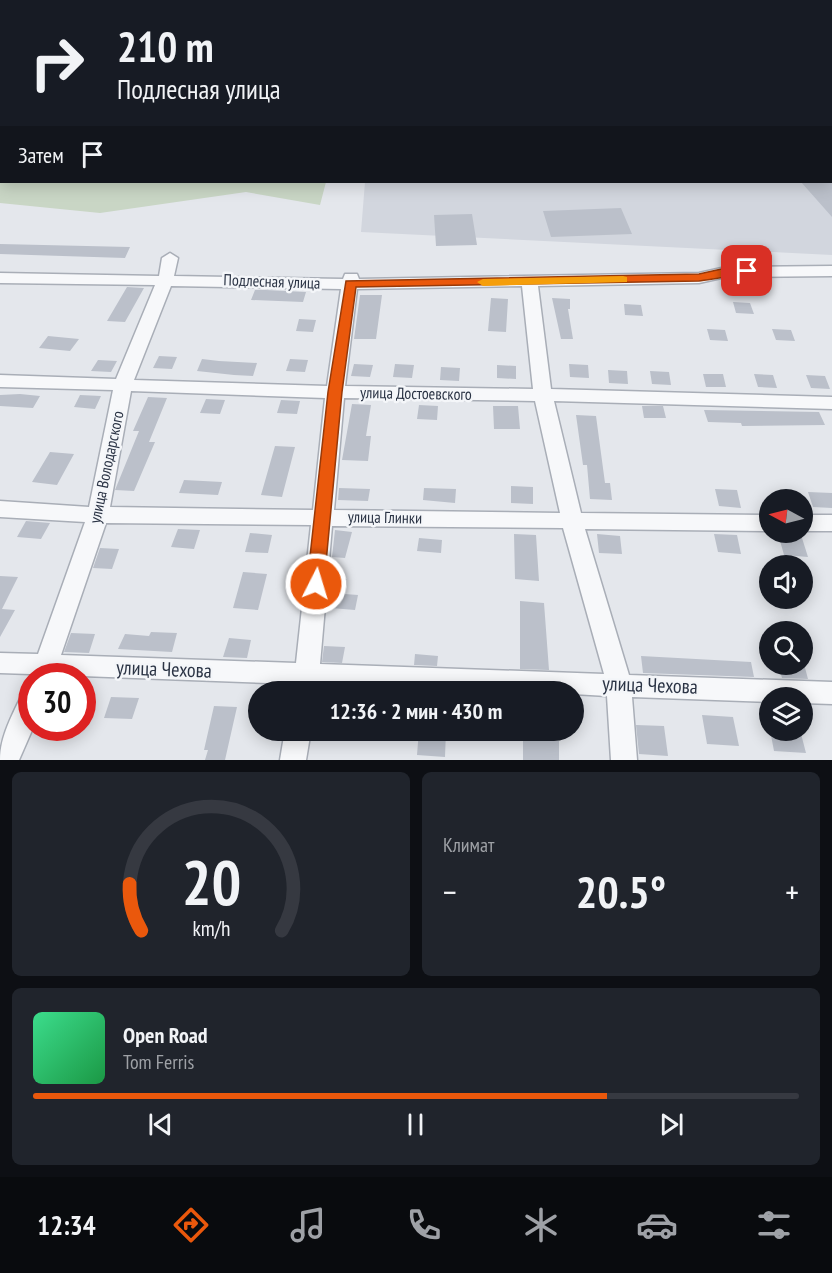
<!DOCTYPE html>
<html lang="ru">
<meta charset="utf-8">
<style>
body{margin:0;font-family:"PT Sans Narrow",sans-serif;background:#20242c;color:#f1f3f6;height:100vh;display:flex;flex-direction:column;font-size:22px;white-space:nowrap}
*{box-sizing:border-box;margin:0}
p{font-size:20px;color:#9ea1a6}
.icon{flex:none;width:33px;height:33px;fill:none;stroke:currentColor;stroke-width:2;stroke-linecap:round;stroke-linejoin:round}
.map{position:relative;height:760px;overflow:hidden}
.sheet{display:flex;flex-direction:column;gap:12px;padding:12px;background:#0d0f14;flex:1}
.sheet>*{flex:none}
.guide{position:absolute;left:0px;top:0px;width:832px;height:183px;box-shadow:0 3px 15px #0003;background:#171b24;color:#f1f3f6;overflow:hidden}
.needle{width:39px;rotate:277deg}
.tools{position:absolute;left:759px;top:489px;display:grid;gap:12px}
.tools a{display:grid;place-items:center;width:54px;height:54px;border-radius:50%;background:#171b24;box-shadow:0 3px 15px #0003;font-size:30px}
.speed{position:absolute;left:18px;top:663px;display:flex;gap:12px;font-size:30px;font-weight:700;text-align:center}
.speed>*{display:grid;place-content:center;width:78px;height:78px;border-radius:50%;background:#171b24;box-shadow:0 3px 15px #0003;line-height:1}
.speed .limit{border:9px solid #d22;background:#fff;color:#111}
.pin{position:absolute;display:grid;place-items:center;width:51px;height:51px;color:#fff;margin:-26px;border-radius:12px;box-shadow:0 3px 9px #0006}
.me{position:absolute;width:66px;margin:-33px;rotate:5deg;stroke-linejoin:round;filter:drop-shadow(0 0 4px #0008)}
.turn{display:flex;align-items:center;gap:21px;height:126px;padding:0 18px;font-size:27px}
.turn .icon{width:78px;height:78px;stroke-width:2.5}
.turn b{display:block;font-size:42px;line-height:51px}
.then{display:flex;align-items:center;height:57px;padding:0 18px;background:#0003;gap:12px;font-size:22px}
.big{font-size:45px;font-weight:700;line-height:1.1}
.sheet .tile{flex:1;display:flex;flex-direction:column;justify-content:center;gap:9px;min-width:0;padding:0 21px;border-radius:9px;background:#20242c}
.sheet .dial{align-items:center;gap:0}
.dial svg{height:156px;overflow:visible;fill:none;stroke:#363941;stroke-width:7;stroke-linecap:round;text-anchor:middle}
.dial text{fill:#f1f3f6;stroke:none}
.song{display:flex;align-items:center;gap:18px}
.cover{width:72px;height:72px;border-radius:9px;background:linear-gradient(135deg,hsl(150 70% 55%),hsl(140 70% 35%))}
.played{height:6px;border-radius:3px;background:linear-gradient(90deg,#ea580c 75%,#363941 75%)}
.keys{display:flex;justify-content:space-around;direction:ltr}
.heat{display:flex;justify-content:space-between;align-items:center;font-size:33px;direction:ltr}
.sheet .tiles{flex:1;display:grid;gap:12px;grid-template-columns:1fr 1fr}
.tile:last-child{grid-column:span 2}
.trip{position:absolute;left:248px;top:681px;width:336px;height:60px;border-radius:30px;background:#171b24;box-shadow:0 3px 15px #0003;font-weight:700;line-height:60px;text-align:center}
.tabs{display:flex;height:96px;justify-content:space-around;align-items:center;background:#090b0e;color:#9ea1a6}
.tabs .icon{width:42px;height:42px}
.tabs .current{color:#ea580c}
.tabs b{font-size:27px;color:#f1f3f6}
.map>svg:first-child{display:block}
.built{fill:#d2d6de}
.green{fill:#c9d6c5}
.building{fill:#bbc0ca}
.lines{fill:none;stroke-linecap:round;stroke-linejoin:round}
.minor-casing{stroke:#a9aeb7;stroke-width:3}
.minor{fill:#f7f8fa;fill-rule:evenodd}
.rail-casing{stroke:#7d8696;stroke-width:4}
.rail{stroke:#f4f6f9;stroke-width:2;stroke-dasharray:7;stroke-linecap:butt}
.route{fill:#ea580c;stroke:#983908;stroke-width:1.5}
.slow{fill:#f59e0b}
.labels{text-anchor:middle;stroke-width:5;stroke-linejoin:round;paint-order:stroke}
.street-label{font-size:16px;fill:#2b3445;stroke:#f4f6f9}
.near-street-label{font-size:20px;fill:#2b3445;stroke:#f4f6f9}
</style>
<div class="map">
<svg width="832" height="760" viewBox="0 0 832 760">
<rect width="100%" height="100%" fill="#e4e7ec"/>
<path class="built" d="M88,0H832V255L361,232L365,182H831V2Z"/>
<path class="green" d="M0,43L2,182H326L320,205L246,192L100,213L0,203Z"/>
<path class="building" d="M801,182H832V217Z
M621,208L632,234L551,237L543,211Z
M472,214L477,245L436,246L434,215Z
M0,244L130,247L125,258L0,254Z
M127,287L144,288L125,322L107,321Z
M255,290H266L306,292L303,302L251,300Z
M360,295H382L376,339H354Z
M491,298L508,299L506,332L488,331Z
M552,298L570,299V309H568L573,339H561Z
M733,302L750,303L754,314L736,313Z
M624,304L641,305L643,316L625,315Z
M299,319L316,320L313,332L296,331Z
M707,329L725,330L728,341L710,340Z
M772,329L791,330L795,341L776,340Z
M48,336L79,339L70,351L39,348Z
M159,356L177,357L172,369L153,368Z
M202,359L219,361L257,363L253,376L234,375L197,371Z
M290,359L308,360L305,372L286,371Z
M98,360L117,361L111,372L91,371Z
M354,364L373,365L370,377L351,376Z
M395,364L414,365L412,378L393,377Z
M569,364L588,365L589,378L570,377Z
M497,365L516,366V379L497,378Z
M441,367L460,368L459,381L440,380Z
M608,370L627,371L628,384L609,383Z
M650,371L669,372L671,385L652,384Z
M703,374H723L726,387H706Z
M754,374L773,375L777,388L758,387Z
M806,375L825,376L830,389L811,388Z
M0,395L20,394L40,396L33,408L0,406Z
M80,395L101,396L95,409L74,407Z
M148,397L167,398L149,442H155L134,491L115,490L139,431H133Z
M206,399L225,400L220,414L200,413Z
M281,400L300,401L297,414L277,413Z
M352,404L371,405L366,436H371L368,461L342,460Z
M419,405L438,406L437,420L417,419Z
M493,406H518L520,429H494Z
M642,406H663L666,418H644Z
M704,410L819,412L825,425L742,426L741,423L708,422Z
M576,415L596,416L605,483H610L612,500L590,499L587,465H583Z
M275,446L295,447L282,497L261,495Z
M50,452L74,454L57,485L32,482Z
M184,480L222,482L218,495L179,493Z
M511,486L533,487V504L511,503Z
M339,488L370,489L368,501L338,500Z
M424,488L456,489L455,503L423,500Z
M715,489L737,490L741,508L719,506Z
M808,492L832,493V508L813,507Z
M26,521L50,523L41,539L17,537Z
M178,529L200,530L194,549L171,547Z
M335,530L352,532L345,558L332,557Z
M250,533L272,535L268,553L245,552Z
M514,534L536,535L539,581L515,579Z
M597,534L620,536L622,554L599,553Z
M714,534L737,535L741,554L718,552Z
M779,537L802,538L808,557L784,555Z
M419,538L442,540L441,553L417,551Z
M100,548L119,549L112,569L93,568Z
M243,572L267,574L258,610L233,608Z
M0,576L18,577L2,609L15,610L0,637Z
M337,578L347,579L345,594L358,595L355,610L331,608Z
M520,601L544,603L549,670L520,669Z
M151,632L177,633L172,652L118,649L125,634L149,636Z
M71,633L95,634L89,653L64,652Z
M229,638L251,640L247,658L223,657Z
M324,646L345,647L342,663L322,662Z
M415,654L438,656L437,666L414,665Z
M641,656L751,662L754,677L643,673Z
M778,664H804L808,679L782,678Z
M111,697L139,698L132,719L104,718Z
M214,706L237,707L225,760H205L208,750H204Z
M702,715L733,717L739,746L707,744Z
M636,725L664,726L668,756L639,754Z
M419,730H446L445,757L417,755Z
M770,730H800L806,753L774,751Z
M523,738L559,741V760H523Z"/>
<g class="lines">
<defs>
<path id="minor" d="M275,0H285L274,2Z
M832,63V70H831V63Z
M170,253L178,258L174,276L343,279L345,274H357L359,279L699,273L726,267L832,266V276L726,277L699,283L538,286L551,389L832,397V409L554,401L581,513L770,515V531L585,529L629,675L832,682V704L802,703V698H770V702L632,697L637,760H611L607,696L573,694V692L318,685V692H293V684L55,675L32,676V680L30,674L0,673V653L38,654L85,522L0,517V501L89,507L113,390L0,387V375L116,379L155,285L0,283V273L159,276L162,258ZM171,286L341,289L327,386L134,380ZM522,286L533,389L345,386L357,289ZM131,391L325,398L313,510L110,507ZM344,398L535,401L560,513L334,510ZM106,523L311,525L296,663L61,655ZM332,526L563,528L604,674L320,664Z
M802,515H832V531H802Z
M32,689L33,728L19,760H0C0,736 13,714 23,692Z
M285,730H311L306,760H280Z"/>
</defs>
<use href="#minor" class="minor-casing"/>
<use href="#minor" class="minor"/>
<defs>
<path id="rail" d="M465,0H552"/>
</defs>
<use href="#rail" class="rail-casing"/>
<use href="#rail" class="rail"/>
</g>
<path class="route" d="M726,268H747L753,271C748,275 710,279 699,281L356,287L342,392L324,584L322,588H310L307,584L328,392L346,281L699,274Z"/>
<path class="slow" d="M623,276L627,277V282L483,286L477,282L483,279Z"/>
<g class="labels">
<g class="street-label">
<text transform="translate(272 281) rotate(2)" y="6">Подлесная улица</text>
<text transform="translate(416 393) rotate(1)" y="6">улица Достоевского</text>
<text transform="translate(106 467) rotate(-78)" y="6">улица Володарского</text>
<text transform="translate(385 517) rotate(1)" y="6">улица Глинки</text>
</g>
<g class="near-street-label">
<text transform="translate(164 669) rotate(2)" y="7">улица Чехова</text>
<text transform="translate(650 685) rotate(2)" y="7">улица Чехова</text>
</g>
</g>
</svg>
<div class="tools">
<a><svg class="needle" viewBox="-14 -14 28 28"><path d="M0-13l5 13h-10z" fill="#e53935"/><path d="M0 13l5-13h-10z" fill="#9ea1a6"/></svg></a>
<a><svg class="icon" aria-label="sound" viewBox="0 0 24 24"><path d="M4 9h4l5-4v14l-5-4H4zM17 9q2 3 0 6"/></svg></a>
<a><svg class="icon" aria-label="search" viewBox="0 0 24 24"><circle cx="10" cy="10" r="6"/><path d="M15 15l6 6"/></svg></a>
<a><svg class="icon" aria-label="layers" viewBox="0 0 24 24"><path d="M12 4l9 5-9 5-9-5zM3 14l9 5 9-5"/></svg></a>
</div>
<div class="speed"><div class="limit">30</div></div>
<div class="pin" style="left:747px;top:271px;background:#d93025"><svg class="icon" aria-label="arrive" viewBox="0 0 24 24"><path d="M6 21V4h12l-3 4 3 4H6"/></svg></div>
<svg class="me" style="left:316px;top:584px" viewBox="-20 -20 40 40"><circle r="17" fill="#ea580c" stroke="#fff" stroke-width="3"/><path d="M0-11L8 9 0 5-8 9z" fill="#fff"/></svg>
<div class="trip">12:36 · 2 мин · 430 m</div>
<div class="guide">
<div class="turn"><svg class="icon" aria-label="right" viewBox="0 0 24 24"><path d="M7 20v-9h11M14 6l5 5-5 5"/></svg><div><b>210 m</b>Подлесная улица</div></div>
<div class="then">Затем<svg class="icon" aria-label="arrive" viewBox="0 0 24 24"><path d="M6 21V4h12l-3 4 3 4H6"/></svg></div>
</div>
</div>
<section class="sheet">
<div class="tiles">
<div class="tile dial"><svg viewBox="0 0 100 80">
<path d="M14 69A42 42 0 1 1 86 69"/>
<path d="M14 69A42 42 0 0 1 8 45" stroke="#ea580c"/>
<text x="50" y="56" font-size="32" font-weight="700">20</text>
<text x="50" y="72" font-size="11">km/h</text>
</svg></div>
<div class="tile"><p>Климат</p>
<div class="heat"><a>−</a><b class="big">20.5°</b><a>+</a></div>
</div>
<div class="tile">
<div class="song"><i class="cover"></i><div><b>Open Road</b><p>Tom Ferris</p></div></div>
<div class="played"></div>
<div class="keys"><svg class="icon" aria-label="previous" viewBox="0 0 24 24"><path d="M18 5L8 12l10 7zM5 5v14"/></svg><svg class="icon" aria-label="pause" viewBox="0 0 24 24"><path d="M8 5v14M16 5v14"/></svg><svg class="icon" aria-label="next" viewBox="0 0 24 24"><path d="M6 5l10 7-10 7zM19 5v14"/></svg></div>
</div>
</div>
</section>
<nav class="tabs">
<b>12:34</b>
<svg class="icon current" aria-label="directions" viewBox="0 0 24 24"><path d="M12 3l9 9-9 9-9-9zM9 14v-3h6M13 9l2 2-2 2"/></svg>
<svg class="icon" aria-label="music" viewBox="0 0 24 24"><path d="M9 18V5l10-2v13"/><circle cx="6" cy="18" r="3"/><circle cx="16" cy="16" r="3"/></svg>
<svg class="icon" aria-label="phone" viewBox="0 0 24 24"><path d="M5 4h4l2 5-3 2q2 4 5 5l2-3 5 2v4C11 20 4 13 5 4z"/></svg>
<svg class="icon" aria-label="climate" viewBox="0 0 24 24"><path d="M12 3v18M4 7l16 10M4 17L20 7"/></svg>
<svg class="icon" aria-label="car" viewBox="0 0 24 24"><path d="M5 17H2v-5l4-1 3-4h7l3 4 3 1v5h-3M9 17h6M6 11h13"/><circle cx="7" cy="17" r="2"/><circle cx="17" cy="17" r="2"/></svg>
<svg class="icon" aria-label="filters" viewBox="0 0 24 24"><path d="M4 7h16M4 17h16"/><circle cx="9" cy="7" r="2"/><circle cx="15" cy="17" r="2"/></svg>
</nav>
